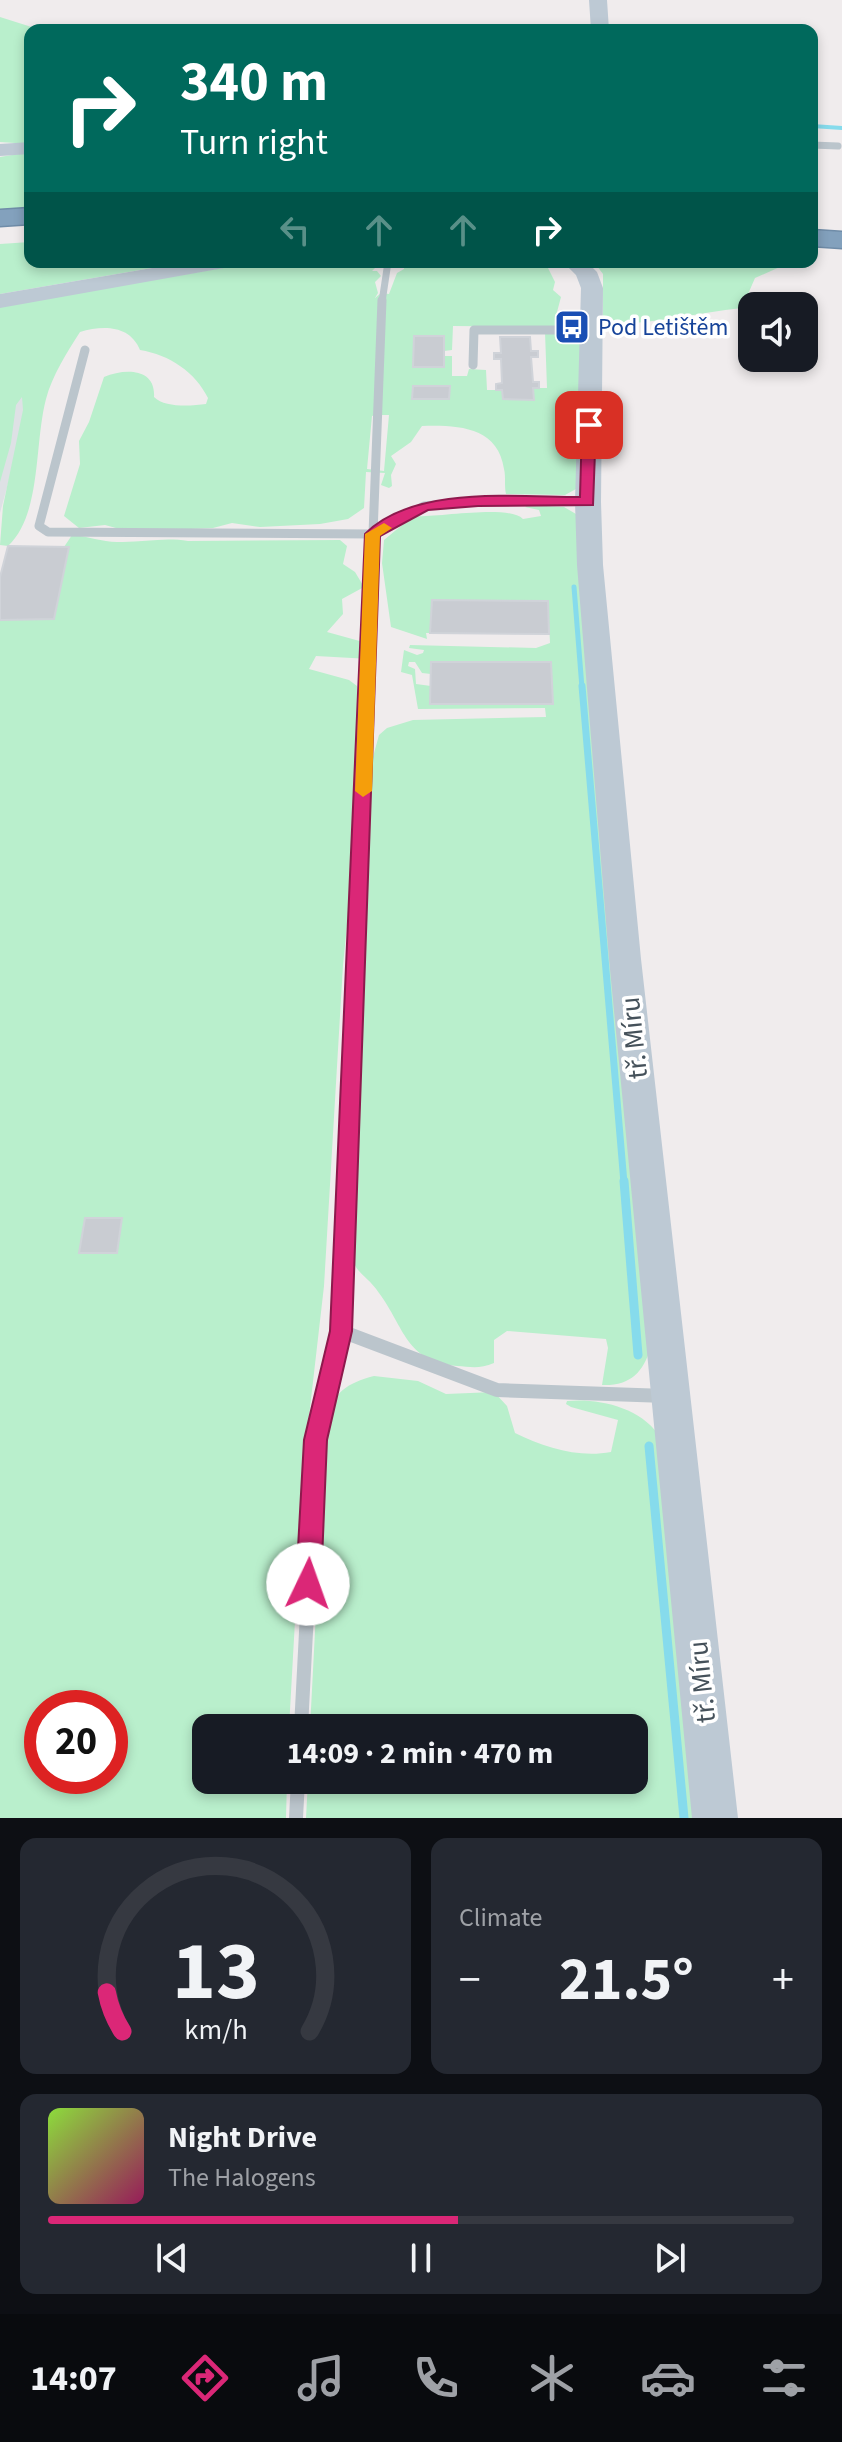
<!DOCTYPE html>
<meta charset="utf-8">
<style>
body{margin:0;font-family:"Source Sans 3",sans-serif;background:#242831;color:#f1f3f6;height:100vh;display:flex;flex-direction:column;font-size:30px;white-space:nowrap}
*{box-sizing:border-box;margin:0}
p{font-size:26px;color:#9ea1a6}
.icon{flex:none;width:44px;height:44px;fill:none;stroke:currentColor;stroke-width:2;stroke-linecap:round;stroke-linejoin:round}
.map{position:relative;height:1818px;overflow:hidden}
.drawer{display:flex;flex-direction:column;gap:20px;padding:20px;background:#0d0f14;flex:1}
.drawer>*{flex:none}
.banner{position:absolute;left:24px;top:24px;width:794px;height:244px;border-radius:16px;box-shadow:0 4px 12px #0003;background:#00695c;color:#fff;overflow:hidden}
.fabs{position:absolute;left:738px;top:292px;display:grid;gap:16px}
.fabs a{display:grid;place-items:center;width:80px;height:80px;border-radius:16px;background:#171b24;box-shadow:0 4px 12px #0003;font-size:40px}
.speed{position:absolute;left:24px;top:1690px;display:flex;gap:16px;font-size:40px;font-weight:700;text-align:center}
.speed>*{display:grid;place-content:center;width:104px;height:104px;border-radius:50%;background:#171b24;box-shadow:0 4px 12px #0003;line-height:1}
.speed .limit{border:12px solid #d22;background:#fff;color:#111}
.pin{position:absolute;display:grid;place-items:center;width:68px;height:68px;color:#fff;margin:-34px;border-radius:16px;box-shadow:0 4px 12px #0006}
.me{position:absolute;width:88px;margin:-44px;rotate:3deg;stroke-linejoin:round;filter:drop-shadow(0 0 6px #0008)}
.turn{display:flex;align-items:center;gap:28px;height:168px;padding:0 24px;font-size:36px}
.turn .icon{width:104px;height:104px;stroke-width:2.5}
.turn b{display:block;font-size:56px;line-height:68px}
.lanes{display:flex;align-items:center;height:76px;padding:0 24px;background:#0003;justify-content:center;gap:40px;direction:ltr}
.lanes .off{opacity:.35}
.big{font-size:60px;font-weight:700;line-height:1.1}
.drawer .widget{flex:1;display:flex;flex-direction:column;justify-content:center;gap:12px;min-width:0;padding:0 28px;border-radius:16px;background:#242831}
.drawer .dial{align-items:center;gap:0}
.dial svg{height:208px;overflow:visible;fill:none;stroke:#363941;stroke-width:7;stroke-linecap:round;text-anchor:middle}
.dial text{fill:#f1f3f6;stroke:none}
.song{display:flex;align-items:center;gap:24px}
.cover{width:96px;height:96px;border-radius:12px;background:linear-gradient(135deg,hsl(90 70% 55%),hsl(330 70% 35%))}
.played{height:8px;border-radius:4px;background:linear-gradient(90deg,#db2777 55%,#363941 55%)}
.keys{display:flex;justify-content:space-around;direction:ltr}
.heat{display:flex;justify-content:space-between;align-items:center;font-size:44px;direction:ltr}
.drawer .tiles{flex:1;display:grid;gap:20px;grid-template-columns:1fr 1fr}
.widget:last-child{grid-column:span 2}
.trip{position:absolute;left:192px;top:1714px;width:456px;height:80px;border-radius:16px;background:#171b24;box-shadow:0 4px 12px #0003;font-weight:700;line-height:80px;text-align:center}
.tabs{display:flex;height:128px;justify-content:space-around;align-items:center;background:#090b0e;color:#9ea1a6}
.tabs .icon{width:56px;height:56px}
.tabs .active{color:#db2777}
.tabs b{font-size:36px;color:#f1f3f6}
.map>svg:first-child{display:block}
.airport{fill:#dee1e5}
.green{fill:#b9efcc;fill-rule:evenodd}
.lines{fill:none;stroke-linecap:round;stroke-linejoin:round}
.stream-far3{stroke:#86dbec;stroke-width:4}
.stream-far2{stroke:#86dbec;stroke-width:5}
.stream-far1{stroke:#86dbec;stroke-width:7}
.stream{stroke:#86dbec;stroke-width:9}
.building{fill:#c9ccd2;stroke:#d0d3d9;stroke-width:2}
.highway-casing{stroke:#6f8ca8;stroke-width:3}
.lane-far3{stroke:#bbc5cc;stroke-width:7}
.lane-far2{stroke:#bbc5cc;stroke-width:9}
.lane-far1{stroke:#bbc5cc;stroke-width:11}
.lane{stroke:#bbc5cc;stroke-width:14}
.secondary{fill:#bdc9d4;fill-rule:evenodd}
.highway{fill:#83a1bd;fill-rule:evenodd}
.route{fill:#db2777;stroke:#8e194d;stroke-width:2}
.slow{fill:#f59e0b}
.labels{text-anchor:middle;stroke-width:7;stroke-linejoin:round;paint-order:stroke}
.far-transit-label{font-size:24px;fill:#164399;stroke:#fff;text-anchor:start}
.street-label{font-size:28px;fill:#45515a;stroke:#fff}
</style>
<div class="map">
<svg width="842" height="1818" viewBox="0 0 842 1818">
<rect width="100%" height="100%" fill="#f0eced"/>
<path class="airport" d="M54,316L0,513V324Z"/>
<path class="green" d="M0,17L41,30H30V144L0,142Z
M30,152V209L0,210V157Z
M30,242V262H187L0,294V244Z
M258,262H381L372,271H377L381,276L375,282L378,293L375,298L381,293L389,294L397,273L404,269L405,262H551L563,266H547L555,282L553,290L561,297L557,312L561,322L553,327L453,326L452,350L444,351V336H414V367H443L444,356H452V376H467L469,369L486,370L487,390H502L503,399L533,400V388H547L545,332L575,333L581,337L576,489L565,495L506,494C504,486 506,477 504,469C498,426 456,425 422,426L411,442L391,456L396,464L391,475L392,486L389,488L381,485L385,473L366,472L364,508L348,519L320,524L260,527L232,523L213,528L170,530L116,528L105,525L79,528L64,516L80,464L79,441L89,422L104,377C125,368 156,368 154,397C165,408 191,406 206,404L208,398C195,372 170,355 140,350C130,325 103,325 80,332C67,352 52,376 46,399C34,444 42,514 8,546L0,545L3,506L23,410L22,397L16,405L11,443L0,482V306ZM375,415H389L384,471L367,469L372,416Z
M594,262H791L755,278L742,308C696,313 650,325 603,324V274Z
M528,505L564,507L576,514L651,1347C643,1373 630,1386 602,1385L608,1348L606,1339L507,1331L494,1340V1363C480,1369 471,1367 457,1366C405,1361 405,1328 379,1293C364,1271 354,1276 350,1247L363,871L373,757L379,735L387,728L413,720L546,717L545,708L418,709L412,675L401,672L404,650L417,655L423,653L424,650L409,648L410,645L536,648L550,643L548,601L432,600L430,633H426L427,639L391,627L382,563L384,540L413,516C437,518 508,504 523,519L541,516L539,510L525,507ZM409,662H415L422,673L431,674L432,662H551L553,704H430L431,686L416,684L415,669L408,666Z
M72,535C88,536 102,542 117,542C142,543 162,537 188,541L340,540L347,546L343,564L355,572L364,587L342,599L343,614L327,632L374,645L370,659L316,656L309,669L349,680L357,686L358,779L354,786L359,806L343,965L324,1286L304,1460L289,1728H206V1780H287L286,1818H0V620L54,619L64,547ZM42,1708H110V1776H42Z
M374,1376L418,1381L446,1394L494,1392L507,1406L515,1433C545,1448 579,1458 611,1452L618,1420L571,1407L566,1404L567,1401C598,1398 639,1407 658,1434L697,1818H306L308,1780H634V1728H310L326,1419C334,1392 347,1383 374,1376Z"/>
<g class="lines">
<path class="stream-far3" d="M812,126L842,128"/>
<path class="stream-far2" d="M574,587L582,688"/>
<path class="stream-far1" d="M582,686L624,1183"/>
<path class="stream" d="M624,1181L638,1355
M649,1446L684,1818"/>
</g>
<path class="building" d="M414,336H444V367H413Z
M500,337H530L531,351H538V357H531L533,382H539V388H533L534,400L503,399L502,390H496V384L502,383L501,359H494V353H501Z
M413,386H450L449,399H412Z
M8,546L69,547L54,619L0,620V577Z
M432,600L548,601L549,634L430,633Z
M431,662H551L553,704H430Z
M85,1218H122L117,1253H79Z"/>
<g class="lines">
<defs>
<path id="highway" d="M30,208V224L0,226V210Z
M812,230L842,232V248L812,246Z"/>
</defs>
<use href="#highway" class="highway-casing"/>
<path class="lane-far3" d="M812,145L838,146
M382,302L388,262"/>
<path class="lane-far2" d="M382,300L373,534L424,506L478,501L587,502
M85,350L39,526L48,532L373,534L367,688
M473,365L474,330H591"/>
<path class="lane-far1" d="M347,1183L367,686"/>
<path class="lane" d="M341,1331L497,1390L666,1396
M301,1728L316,1440L341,1331L347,1181
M296,1818L298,1780"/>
<path class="secondary" d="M589,0H607L609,30H591Z
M30,142V154L0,156V144Z
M187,262H235L224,268L0,308V294Z
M563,262H587L597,272L603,288L601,502L603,565L641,959L738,1818H692L609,959L577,565L575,502L581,288L576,275Z"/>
<use href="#highway" class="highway"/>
</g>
<path class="route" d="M589,421L596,425L593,505L478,506L428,510L380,536L352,1331L327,1440L321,1584L317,1592L308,1596L300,1592L296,1584L304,1440L330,1331L365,534C413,485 517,497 580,497L582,425Z"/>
<path class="slow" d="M384,523L392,528L380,536L372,791L363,797L355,791L365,534Z"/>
<defs>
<symbol id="bus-square" viewBox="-11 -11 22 22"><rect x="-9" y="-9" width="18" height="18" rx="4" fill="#1a4fb4" stroke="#fff"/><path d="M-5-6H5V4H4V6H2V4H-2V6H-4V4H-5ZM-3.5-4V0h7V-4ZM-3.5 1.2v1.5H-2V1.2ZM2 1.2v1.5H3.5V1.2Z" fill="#fff"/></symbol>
</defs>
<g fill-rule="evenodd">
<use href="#bus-square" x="552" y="307" width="40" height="40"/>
</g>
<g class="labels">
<g class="far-transit-label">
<text x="598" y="335">Pod Letištěm</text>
</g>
<g class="street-label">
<text transform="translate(633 1038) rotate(-96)" y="10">tř. Míru</text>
<text transform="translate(701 1682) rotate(-96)" y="10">tř. Míru</text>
</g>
</g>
</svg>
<div class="fabs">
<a><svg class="icon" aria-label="sound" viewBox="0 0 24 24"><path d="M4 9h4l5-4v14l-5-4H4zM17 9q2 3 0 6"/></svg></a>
</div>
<div class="speed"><div class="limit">20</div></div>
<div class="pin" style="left:589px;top:425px;background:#d93025"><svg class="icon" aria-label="arrive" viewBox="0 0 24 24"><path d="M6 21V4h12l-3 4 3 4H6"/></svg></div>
<svg class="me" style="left:308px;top:1584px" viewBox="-20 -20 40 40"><circle r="19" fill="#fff"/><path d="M0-13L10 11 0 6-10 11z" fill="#db2777"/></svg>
<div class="trip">14:09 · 2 min · 470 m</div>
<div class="banner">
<div class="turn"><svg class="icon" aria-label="right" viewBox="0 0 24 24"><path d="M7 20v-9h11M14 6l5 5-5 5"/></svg><div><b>340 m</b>Turn right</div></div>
<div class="lanes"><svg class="icon off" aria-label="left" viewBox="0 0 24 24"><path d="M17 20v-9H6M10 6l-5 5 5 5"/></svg><svg class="icon off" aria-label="ahead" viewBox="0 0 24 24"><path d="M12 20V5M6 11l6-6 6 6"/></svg><svg class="icon off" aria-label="ahead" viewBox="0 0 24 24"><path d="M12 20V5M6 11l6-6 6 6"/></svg><svg class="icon" aria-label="right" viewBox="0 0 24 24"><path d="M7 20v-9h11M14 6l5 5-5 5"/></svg></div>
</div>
</div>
<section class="drawer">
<div class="tiles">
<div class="widget dial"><svg viewBox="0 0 100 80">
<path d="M14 69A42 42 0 1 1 86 69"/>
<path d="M14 69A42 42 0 0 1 8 54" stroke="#db2777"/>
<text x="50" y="56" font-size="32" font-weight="700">13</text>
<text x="50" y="72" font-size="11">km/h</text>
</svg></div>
<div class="widget"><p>Climate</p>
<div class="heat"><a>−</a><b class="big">21.5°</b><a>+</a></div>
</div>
<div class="widget">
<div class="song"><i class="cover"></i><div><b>Night Drive</b><p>The Halogens</p></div></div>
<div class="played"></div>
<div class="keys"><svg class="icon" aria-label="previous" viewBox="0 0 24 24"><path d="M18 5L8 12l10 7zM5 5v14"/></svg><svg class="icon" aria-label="pause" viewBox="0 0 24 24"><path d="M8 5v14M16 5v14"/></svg><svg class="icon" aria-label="next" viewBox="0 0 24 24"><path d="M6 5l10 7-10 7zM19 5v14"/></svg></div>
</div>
</div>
</section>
<nav class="tabs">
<b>14:07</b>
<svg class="icon active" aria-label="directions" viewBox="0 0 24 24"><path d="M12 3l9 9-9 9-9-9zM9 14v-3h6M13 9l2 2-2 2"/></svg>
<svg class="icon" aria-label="music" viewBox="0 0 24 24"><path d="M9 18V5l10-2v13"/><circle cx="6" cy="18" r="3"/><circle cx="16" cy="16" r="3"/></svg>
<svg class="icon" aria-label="phone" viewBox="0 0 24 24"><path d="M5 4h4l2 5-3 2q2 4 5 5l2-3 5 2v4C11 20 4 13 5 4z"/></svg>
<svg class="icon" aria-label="climate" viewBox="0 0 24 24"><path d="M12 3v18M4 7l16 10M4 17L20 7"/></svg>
<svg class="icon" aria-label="car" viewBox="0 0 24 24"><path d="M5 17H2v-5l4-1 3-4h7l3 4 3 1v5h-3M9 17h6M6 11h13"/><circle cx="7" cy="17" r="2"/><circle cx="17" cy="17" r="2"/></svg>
<svg class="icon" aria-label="filters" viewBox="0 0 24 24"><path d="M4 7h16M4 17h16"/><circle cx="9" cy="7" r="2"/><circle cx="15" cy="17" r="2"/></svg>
</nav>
